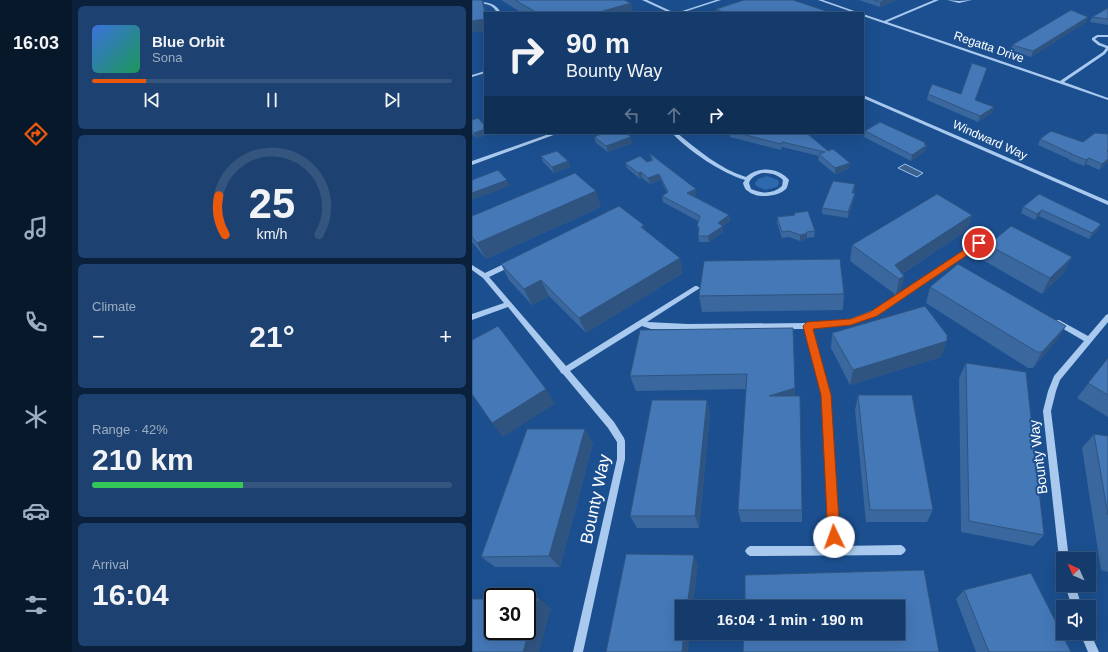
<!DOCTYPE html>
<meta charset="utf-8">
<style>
body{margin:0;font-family:Helvetica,sans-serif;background:#1d4271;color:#f1f3f6;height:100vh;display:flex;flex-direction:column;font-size:15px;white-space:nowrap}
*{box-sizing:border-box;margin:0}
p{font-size:13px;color:#9dadc1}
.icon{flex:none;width:22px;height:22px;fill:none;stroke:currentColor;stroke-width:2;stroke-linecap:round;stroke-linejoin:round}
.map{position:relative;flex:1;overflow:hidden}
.sheet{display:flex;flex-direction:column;gap:6px;padding:6px;background:#0b203b;width:400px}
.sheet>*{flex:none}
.top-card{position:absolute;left:12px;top:12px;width:380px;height:122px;border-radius:0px;box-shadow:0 4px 16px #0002,0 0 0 1px #33557e;background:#143b6b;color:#f1f3f6;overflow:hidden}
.needle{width:26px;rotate:315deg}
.fabs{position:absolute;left:584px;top:552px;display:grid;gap:8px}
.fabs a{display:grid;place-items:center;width:40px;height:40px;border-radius:0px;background:#143b6b;box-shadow:0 4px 16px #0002,0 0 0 1px #33557e;font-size:20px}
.speed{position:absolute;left:12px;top:588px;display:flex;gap:8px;font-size:20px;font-weight:700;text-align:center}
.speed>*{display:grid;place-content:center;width:52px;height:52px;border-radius:50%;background:#143b6b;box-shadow:0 4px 16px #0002,0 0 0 1px #33557e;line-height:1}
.speed .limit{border:2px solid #111;border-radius:6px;background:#fff;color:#111}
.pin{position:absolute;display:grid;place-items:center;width:34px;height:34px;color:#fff;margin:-17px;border:2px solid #fff;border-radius:50%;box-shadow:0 1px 4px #0007}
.me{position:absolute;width:44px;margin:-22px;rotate:357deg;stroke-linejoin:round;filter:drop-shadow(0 0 3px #0008)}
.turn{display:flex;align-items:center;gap:14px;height:84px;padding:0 16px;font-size:18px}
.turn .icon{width:52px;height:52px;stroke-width:2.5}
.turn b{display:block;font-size:28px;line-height:34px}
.lanes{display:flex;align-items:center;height:38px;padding:0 16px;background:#0003;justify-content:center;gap:20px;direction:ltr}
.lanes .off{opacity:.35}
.big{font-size:30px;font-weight:700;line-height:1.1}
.sheet .widget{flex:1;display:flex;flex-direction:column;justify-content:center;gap:6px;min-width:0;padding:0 14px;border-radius:6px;background:#1d4271}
.sheet .dial{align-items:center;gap:0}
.dial svg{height:104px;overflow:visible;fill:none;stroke:#33557e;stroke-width:7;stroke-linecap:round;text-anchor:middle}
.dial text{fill:#f1f3f6;stroke:none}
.song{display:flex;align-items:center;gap:12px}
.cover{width:48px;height:48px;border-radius:6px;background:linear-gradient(135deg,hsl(220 70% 55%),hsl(150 70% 35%))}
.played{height:4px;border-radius:2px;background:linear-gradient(90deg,#ea580c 15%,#33557e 15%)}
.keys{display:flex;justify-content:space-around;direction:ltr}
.heat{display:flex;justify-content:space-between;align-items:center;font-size:22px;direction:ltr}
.charge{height:6px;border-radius:3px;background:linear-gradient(90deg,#34c759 42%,#33557e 0)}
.trip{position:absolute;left:203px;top:600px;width:230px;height:40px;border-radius:0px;background:#143b6b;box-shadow:0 4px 16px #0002,0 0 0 1px #33557e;font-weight:700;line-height:40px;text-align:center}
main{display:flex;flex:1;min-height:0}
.menu{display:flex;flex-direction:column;width:72px;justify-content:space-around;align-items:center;background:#08182b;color:#9dadc1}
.menu .icon{width:28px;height:28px}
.menu .current{color:#ea580c}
.menu b{font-size:18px;color:#f1f3f6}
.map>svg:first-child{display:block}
.green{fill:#2e69ad}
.water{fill:#3c6290;stroke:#9cc4f0}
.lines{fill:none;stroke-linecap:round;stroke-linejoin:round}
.minor{fill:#a9c9ee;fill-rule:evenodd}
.wall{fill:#3a679d}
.shaded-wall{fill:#305480}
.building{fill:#4478b7;stroke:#305480}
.route{fill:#ea580c;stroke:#983908}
.labels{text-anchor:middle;stroke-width:4;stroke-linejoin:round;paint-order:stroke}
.far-street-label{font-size:12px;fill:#fff;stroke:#1b4f8f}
.street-label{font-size:14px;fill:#fff;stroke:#1b4f8f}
.near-street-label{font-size:17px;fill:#fff;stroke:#1b4f8f}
</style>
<main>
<nav class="menu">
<b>16:03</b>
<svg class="icon current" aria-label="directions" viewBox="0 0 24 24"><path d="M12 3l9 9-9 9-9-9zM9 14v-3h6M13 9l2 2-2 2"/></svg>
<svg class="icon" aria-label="music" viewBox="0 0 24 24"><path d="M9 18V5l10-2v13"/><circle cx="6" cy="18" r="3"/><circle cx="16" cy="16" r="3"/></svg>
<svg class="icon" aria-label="phone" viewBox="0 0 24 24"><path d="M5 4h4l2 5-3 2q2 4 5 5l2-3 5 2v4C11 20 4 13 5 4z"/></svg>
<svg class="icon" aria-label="climate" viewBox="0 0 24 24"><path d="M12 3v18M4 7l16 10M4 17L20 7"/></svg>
<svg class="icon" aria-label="car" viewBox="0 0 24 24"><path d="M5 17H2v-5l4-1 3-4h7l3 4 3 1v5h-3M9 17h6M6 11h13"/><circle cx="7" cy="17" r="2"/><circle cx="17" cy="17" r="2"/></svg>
<svg class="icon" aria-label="filters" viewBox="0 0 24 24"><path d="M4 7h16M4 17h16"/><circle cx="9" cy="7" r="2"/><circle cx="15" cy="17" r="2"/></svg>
</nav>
<section class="sheet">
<div class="widget">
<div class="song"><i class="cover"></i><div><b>Blue Orbit</b><p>Sona</p></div></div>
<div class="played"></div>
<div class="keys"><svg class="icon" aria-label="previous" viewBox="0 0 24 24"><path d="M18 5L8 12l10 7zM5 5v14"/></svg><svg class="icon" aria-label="pause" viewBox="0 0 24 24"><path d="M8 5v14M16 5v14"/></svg><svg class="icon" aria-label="next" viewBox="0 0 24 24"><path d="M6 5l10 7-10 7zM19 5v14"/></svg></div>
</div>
<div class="widget dial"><svg viewBox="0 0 100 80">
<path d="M14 69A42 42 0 1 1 86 69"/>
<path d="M14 69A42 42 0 0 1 9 39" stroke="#ea580c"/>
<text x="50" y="56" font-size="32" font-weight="700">25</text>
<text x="50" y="72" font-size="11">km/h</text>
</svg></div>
<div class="widget"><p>Climate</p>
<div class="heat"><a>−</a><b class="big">21°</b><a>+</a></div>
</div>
<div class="widget"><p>Range · 42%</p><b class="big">210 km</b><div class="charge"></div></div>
<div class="widget"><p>Arrival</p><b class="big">16:04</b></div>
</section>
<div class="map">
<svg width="636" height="652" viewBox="0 0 636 652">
<rect width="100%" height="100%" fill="#1b4f8f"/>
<path class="green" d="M295,176L306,180L307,183L305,187L293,190L284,186L283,183L286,179Z"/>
<path class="water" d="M433,164L451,173L445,177L426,168Z"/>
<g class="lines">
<path class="minor" d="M170,0H175L203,13H198Z
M244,0H249L209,13H204Z
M346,0H351L388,13H383Z
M462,0H467L415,22L588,81L631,52L634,48L626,45L620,40V38L625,35H636V37H626L623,39L628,43L636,46V50L633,54L592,82L636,98V100L391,16V14L412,21Z
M475,0L487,1L500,0L487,3Z
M0,2C12,2 23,1 29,13H25C20,2 10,4 0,4Z
M13,71V73L0,77V75Z
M391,95L636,201V205L391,98Z
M80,133H87L0,165V161Z
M200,133H205C226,150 248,169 274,177C286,166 307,167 317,180C316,183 316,186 314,189C306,197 284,199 276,191C273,190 272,186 271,183L273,180C249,173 217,151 200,133ZM290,173C299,173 305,174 311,180L310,186C301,194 290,194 279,189L277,183C279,177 284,175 290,173Z
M507,241L510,243L509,244L411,312L379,325L339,328L358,395L368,546L429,545L432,547L434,550L432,553L429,555L278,556L275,554L273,551L275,548L278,546H358L350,395L332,329L216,330L179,329L170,326L98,371L142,422L152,438L153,441V459L111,652H101L145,459V442L136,428L91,374L89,373L88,371L36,307L0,320V314L32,303L11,278L0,270V265L13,273L36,262H40L41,264L40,266L17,277L94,366L223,286H225L228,288L175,322L216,324L335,323L378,319L407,308Z
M636,314V322L588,380L584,391L579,411L597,559H591V563L589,562L587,559L571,411L576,391L582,376L612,341L583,324L582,322L583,320H587L616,336L634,315Z
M593,585H603L610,607H600Z
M617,630L627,652H616L608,633H617Z"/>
</g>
<path class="wall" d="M29,0H152L161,13H50Z
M387,0H424L408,7Z
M636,8V25L618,22L620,17Z
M244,9L357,13H245Z
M616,17L614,22L559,57L539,50L540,45Z
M513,74L503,100L520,113L506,122L455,100L456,94H489Z
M0,120L18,134L4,138L0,134Z
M393,131L454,143L453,145H455L453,151L439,161L392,137Z
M258,133H296L299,135L329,133L377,169L363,174L346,160L347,156L310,147L309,150L258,137Z
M122,137L160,143L136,152L124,143Z
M568,139L636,162L627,170L614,164L612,166L597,160V159L566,145Z
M177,153L224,195L222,196L257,215L258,221L251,226V232L237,242H227L226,236L227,232L225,226L226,221L191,202L190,196L195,193L189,180L178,184L170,178L168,179L155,168L153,163L175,162L180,161Z
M69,156L96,161L98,167L82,173L71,162Z
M383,184L382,193H383L382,199L376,218L350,214V208Z
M567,194L629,224L626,230L617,239L567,216L563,220L549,213L551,207Z
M129,207L14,259L0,242V216Z
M322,213L343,231L342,237L335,238L332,240L328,241L317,237L310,238L305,223V217L322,215Z
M500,215L495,230L430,274L432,276L428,292L424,295L378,261L380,245Z
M174,231L211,273L114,333L77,296L60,305L37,280L29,264Z
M516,245L600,257L591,273L570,294L511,260Z
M458,287L594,326L584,341L561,368H556L454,303Z
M372,294L371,310L230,312L227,296Z
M168,330L323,388V396L330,510V522H269L266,510L274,389L164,391L158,376Z
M360,333L469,357L378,385L359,348Z
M636,358V417L605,398Z
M494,363L572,535L561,546L489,532L487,378Z
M386,395L461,510L455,522H394L383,410Z
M235,400L238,414L227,528H165L158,516Z
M622,434L636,436V572L629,570L610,448Z
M121,443L88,567H23L9,557Z
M492,590L599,652H504L484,599Z"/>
<path class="shaded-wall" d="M10,0H11L13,6L15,13H13Z
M413,0H424L408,7V2Z
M159,3L161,13H124Z
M616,17L614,22L559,57L561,51Z
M13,19V31L0,33V21Z
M522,107L520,113L506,122L508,116Z
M13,129V133H17L18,134L4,138L2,133Z
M159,137L160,143L136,152L134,146Z
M454,143L453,147L455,145L453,151L439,161L440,155Z
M617,158L614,164L612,166L614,160Z
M636,159V162L627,170L630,164Z
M96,161L98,167L82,173L80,167Z
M378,163L377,169L363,174V168Z
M169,172L170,178L168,179L166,173Z
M187,174L189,180L178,184L176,178Z
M35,180L38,186L0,200V193Z
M383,184V190L380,199V193Z
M224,189V195L216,199L215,193Z
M124,191L129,207L14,259L5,243Z
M383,193L382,199L376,218V212Z
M570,210L567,216L563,220L565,214Z
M257,215L258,221L251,226V232L237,242L236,236L246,223Z
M500,215L495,230L425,277L423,265Z
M629,224L626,230L617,239L620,233Z
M172,225L176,241L169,227Z
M335,232V238L332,240L328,241V235Z
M600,257L591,273L570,294L578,278Z
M208,258L211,273L114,333L107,318Z
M432,276L428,292L424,295L427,279Z
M69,280L77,296L60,305L52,289Z
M594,326L584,341L561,368L570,352Z
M475,341L469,357L378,385L381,370Z
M323,388V402L297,396Z
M74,389L83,404L31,437L20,423Z
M235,400L238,414L227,528L223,516Z
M113,429L121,443L88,567L77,556Z
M222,555L226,565L221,607H215Z
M67,598L79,608L67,652H51Z
M212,633H218L216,652H210Z"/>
<path class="building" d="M0,0H10L13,13V19L0,21Z
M43,0H152L159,3L124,13H52L62,11Z
M272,0H321L357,12L356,13H253L244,9Z
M402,0H413L408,2Z
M636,8V19L620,17Z
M599,10L616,17L561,51L540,45Z
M500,63L515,68L503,100L522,107L508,116L456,94L460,84L489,94Z
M6,118L13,126V129L2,133L0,131V120Z
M408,122L454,143L452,144L455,145L440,155L393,131Z
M579,131L611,142L623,133L636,134V150L635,151L636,152V159L630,164L617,158L614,160L599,154H600L568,139Z
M132,133H154L159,137L134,146L122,137Z
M266,133H296L299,135L300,133H329L337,135L356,151L361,149L378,163L363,168L347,154L353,152L310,142L309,144Z
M85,151L96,161L80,167L69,156Z
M177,153L224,189L215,193L257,215L246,223L251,226L236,236H226L227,227L225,226L228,216L190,196L196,192L187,174L176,178L169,172L166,173L153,163L168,156L175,162L181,160Z
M26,170L35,180L0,193V180Z
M103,173L124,191L5,243L0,237V216Z
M361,181L383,184L380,193H383L376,212L350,208Z
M465,194L500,215L423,265L432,276L427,279L380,245Z
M567,194L629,224L620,233L570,210L565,214L551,207Z
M147,206L172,225L169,227L208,258L107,318L69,280L52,289L29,264Z
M336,211L343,231L335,232L333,234L328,235L317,231L310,232L305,217L323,215L322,213Z
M539,226L600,257L578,278L516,245Z
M368,259L372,294L227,296L232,261Z
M486,264L594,326L570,352H565L458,287Z
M453,306L475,335V341L381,370L360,333Z
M26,326L74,389L20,423L0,394V340Z
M321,328L323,388L297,396H328L330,510H266L275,374L158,376L168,330Z
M636,358V395L616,383Z
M494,363L554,372L572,535L497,521Z
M386,395H440L461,510H398Z
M180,400H235L223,516H158Z
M55,429H113L77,556L9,557Z
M622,434L636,436V515Z
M154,554L222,555L215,607H210V633H212L210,652H134Z
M452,570L467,652H271L272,633H426V607H273V575Z
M559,573L599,652H517L492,590Z
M55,598H67L51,652H0V599H21V631H55Z"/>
<path class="route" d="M507,240L511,243L510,245L405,316L379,325L341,329L359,395L368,537L366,541L362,543L358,541L356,537L349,395L331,326L335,322L379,319L398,312Z"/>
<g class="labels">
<g class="far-street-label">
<text transform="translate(517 47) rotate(19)" y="4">Regatta Drive</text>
<text transform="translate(518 140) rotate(24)" y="4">Windward Way</text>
</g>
<g class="street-label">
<text transform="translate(566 457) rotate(-97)" y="5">Bounty Way</text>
</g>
<g class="near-street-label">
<text transform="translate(123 499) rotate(-78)" y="6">Bounty Way</text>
</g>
</g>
</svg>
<div class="fabs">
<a><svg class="needle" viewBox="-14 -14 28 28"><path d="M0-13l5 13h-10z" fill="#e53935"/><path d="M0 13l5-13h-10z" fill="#9dadc1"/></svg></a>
<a><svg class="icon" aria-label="sound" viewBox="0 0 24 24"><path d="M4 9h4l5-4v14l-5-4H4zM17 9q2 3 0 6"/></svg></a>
</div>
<div class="speed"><div class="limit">30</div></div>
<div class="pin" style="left:507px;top:243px;background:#d93025"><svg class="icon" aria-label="arrive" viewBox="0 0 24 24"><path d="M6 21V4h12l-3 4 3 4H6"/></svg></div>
<svg class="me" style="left:362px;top:537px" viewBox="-20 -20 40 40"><circle r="19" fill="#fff"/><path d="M0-13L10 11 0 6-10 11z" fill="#ea580c"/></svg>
<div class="trip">16:04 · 1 min · 190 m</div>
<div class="top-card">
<div class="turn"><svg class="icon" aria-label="right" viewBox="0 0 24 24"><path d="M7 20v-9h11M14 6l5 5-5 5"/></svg><div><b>90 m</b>Bounty Way</div></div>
<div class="lanes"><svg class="icon off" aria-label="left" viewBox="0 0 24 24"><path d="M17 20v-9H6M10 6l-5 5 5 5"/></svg><svg class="icon off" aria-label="ahead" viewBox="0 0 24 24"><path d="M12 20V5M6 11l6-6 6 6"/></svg><svg class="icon" aria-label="right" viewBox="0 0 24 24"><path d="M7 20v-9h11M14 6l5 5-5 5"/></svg></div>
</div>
</div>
</main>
